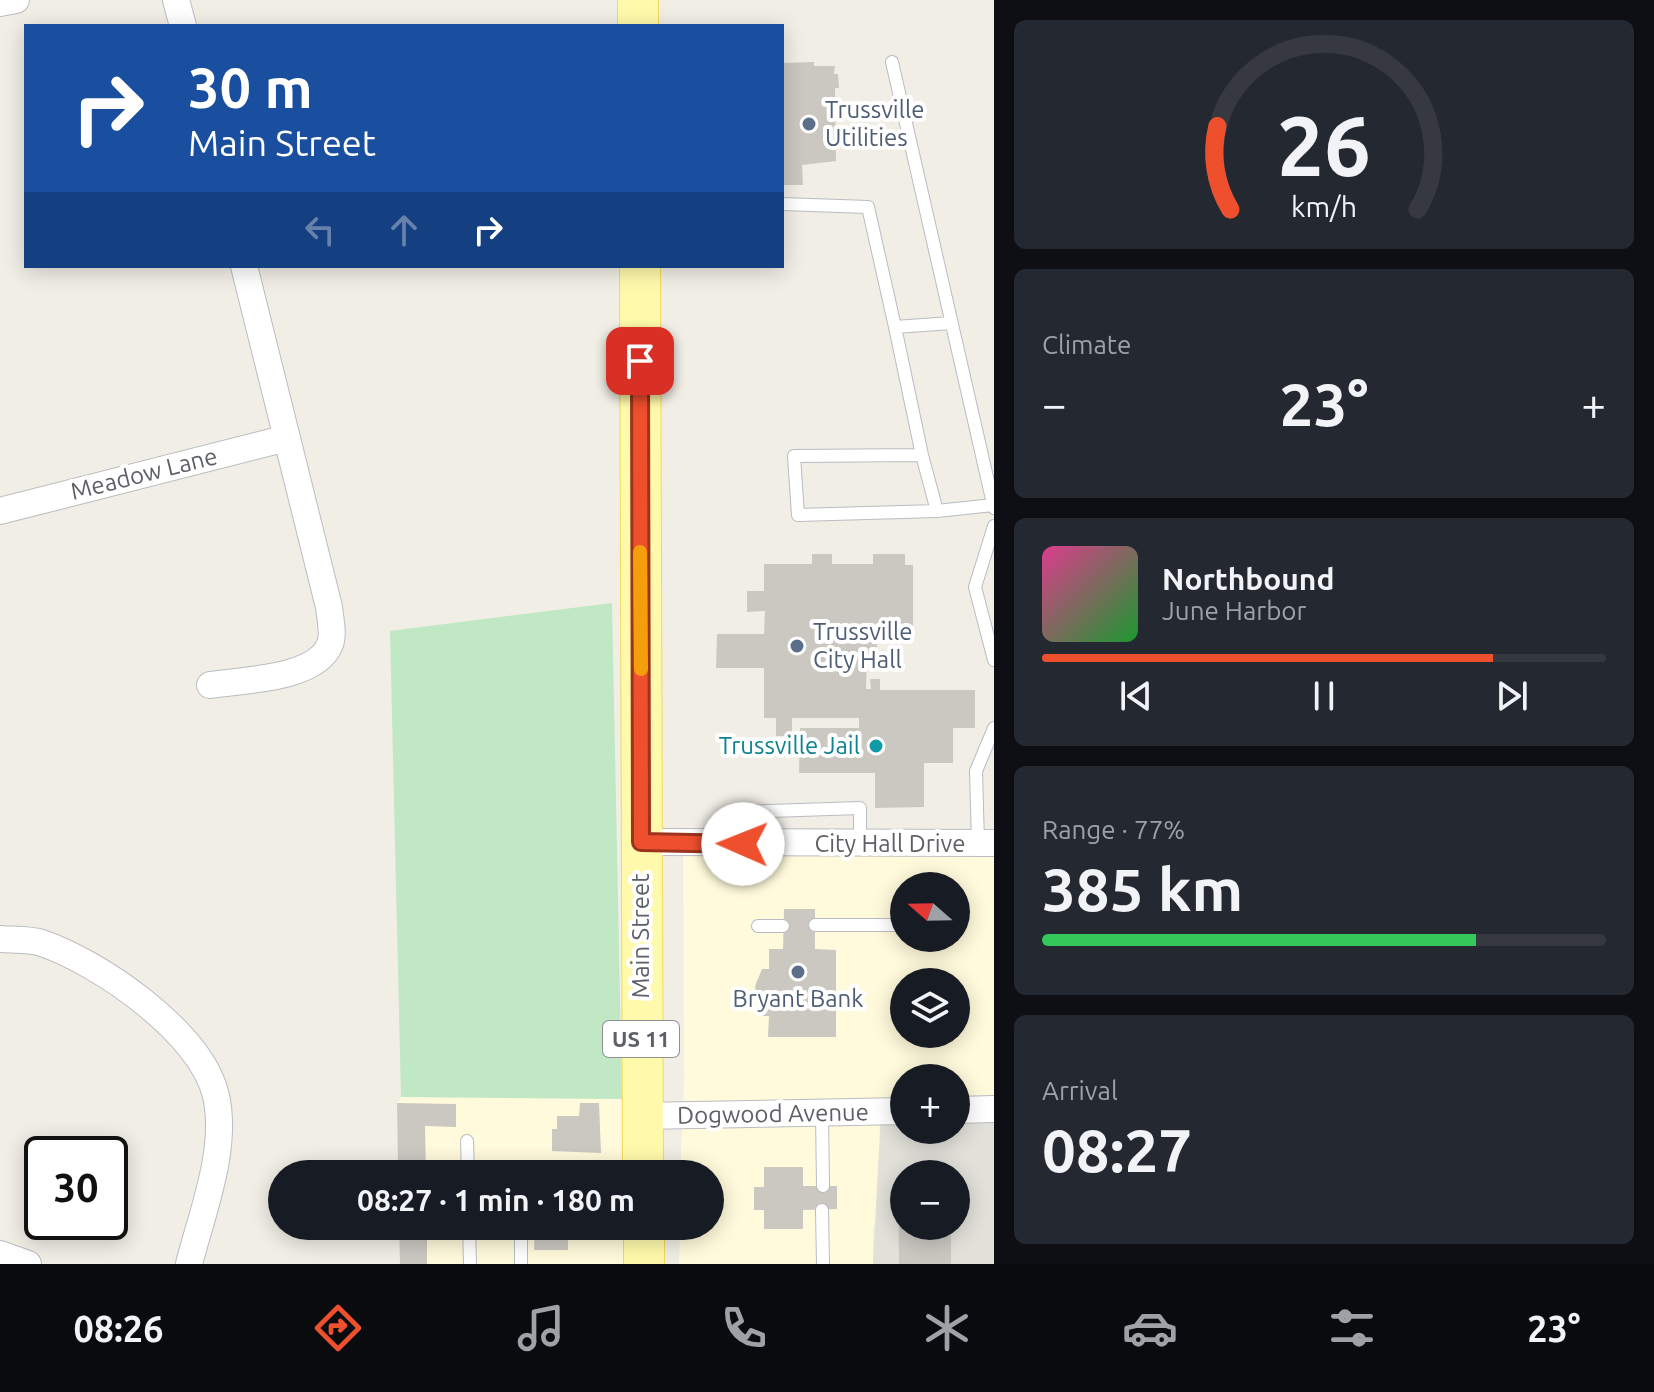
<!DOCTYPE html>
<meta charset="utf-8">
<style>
body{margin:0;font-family:Ubuntu,sans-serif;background:#242831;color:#f1f3f6;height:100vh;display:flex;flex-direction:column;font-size:30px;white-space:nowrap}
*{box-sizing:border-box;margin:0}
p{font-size:26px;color:#9ea1a6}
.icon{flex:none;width:44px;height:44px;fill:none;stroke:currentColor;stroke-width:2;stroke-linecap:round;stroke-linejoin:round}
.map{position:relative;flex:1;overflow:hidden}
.drawer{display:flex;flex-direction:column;gap:20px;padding:20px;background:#0d0f14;width:660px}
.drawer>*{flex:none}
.top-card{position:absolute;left:24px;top:24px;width:760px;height:244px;border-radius:0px;box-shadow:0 4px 20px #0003;background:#1a4fa0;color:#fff;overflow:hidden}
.needle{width:52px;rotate:290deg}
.controls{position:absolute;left:890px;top:872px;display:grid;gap:16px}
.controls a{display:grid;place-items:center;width:80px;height:80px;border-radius:50%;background:#171b24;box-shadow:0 4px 20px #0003;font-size:40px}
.speed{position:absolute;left:24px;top:1136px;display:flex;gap:16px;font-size:40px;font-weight:700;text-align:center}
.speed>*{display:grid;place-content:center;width:104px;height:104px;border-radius:50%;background:#171b24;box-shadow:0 4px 20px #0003;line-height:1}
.speed .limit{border:4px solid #111;border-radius:12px;background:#fff;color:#111}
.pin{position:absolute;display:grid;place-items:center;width:68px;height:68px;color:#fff;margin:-34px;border-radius:16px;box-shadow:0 4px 12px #0006}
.me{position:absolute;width:88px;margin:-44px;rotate:271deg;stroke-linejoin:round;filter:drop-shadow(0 0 6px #0008)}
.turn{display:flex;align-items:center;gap:28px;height:168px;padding:0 32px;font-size:36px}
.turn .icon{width:104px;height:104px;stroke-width:2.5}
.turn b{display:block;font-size:56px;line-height:68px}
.lanes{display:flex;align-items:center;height:76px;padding:0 32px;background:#0003;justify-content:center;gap:40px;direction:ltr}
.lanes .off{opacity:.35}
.big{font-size:60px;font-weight:700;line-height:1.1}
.drawer .card{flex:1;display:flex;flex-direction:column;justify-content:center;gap:12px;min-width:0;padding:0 28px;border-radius:12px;background:#242831}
.drawer .dial{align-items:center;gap:0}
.dial svg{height:208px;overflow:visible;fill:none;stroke:#363941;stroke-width:7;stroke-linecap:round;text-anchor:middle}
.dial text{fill:#f1f3f6;stroke:none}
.song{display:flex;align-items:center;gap:24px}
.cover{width:96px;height:96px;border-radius:12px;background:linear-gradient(135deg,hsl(330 70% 55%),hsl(130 70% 35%))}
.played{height:8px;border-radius:4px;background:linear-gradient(90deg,#ee4f2d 80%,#363941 80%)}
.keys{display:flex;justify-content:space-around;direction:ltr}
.heat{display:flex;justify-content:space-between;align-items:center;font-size:44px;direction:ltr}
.charge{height:12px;border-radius:6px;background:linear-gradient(90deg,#34c759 77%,#363941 0)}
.trip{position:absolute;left:268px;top:1160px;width:456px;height:80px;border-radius:40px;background:#171b24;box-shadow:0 4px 20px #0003;font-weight:700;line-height:80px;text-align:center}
.tabs{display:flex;height:128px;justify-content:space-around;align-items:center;background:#090b0e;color:#9ea1a6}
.tabs .icon{width:56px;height:56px}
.tabs .on{color:#ee4f2d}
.tabs b{font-size:36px;color:#f1f3f6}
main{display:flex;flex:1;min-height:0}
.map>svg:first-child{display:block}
.commercial{fill:#fffadb;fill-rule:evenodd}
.industrial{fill:#e1e0d9;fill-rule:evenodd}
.green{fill:#c1e8c5}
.building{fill:#cbc8c2}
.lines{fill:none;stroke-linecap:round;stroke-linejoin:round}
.lane-casing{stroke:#babcc1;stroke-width:14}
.street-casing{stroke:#babcc1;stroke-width:28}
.primary-casing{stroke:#f5d958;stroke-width:42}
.lane{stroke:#fff;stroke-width:12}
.street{stroke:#fff;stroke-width:26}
.primary{stroke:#fffaab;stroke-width:40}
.route-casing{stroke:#9b331d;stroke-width:20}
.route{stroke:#ee4f2d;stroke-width:14}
.slow{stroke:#f59e0b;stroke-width:14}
.service-dot{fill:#5c6f8a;stroke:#fff;stroke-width:3}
.culture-dot{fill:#0f9aa8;stroke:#fff;stroke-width:3}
.labels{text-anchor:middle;stroke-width:8;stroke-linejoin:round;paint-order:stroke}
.shield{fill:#fff;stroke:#8e9094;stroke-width:2}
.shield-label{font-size:22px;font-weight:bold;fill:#5d6066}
.service-label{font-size:24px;fill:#4e5e75;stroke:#fff;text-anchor:start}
.street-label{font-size:24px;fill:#5d6066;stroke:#fff}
.culture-label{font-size:24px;fill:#0d838f;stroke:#fff;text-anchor:end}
</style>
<main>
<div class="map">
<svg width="994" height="1264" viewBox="0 0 994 1264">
<rect width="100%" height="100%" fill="#f0eee5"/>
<path class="commercial" d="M683,843H994V1109L956,1110V1078H904V1111L873,1230V1264H679L680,1226H710V1174H680L684,1085ZM904,886H956V938H904ZM904,982H956V1034H904Z
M402,1097L622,1099L623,1174H398L397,1103Z
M399,1226H623V1264H400Z"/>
<path class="industrial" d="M994,1109V1264H873L881,1112L904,1111V1130H956V1110ZM904,1174H956V1226H904Z"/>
<path class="green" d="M612,603L622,1099L401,1097L390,631Z"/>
<path class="building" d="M814,62V66H835L834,74H838L839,88H835L836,161L802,165L803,185H782V63Z
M812,554H832V564H873V554H905V565H913V638H877V655H867L866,689H871L870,679H880V690H975V728H953V763H924V807L875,808V773H799L800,728H859V718H792V736H776V718H764V668H716L717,634H764L765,611L747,612V591H764V564H812Z
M784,909H815V949L836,950V1037H768L769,1016H761L759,1011L755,986L762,969H769V949H783Z
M397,1103L456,1104V1127L425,1126L426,1174H398Z
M580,1103H599L601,1153L552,1151V1129H557V1116H579Z
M764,1167H803V1186H837V1209L803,1210V1229H764V1210H754V1187H764Z
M898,1174H904V1226H951V1264H899Z
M399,1226H427V1264H400Z
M535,1226H564L568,1229V1250H534Z"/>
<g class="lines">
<defs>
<path id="lane" d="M892,62L994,508
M782,204L868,207L895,327L951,323
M895,327L922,455L794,456L798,515L937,511L922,455
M937,511L993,505
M994,526L975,587L994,660
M741,812L860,808V844
M978,843L976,771L994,728
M815,925H904
M758,926H783
M822,1113L823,1186
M467,1141L468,1174
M586,1174L639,1172
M822,1210L823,1264
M469,1226L470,1264
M521,1264V1226"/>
<path id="street" d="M176,0L183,26
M0,3L16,0
M0,511L287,438
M210,685C243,680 317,679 330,644C334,634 330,618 329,607L244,266
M641,842L994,843
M0,939C13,940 30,939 42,943C100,963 202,1033 216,1096C228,1149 202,1213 189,1264
M956,1110L994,1109
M641,1116L904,1111
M0,1254L28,1264"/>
<path id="primary" d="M638,0V26
M640,266L643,1174
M644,1226V1264"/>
</defs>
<use href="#lane" class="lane-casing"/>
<use href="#street" class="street-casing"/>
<use href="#primary" class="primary-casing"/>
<use href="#lane" class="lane"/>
<use href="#street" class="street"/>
<use href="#primary" class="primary"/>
</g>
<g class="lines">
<defs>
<path id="route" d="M640,361L641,842L743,844"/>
</defs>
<use href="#route" class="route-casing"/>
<use href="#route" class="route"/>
<path class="slow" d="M640,552L641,669"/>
</g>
<g class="service-dot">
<circle cx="809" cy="124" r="8"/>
<circle cx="797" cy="646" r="8"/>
<circle cx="798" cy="972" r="8"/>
</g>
<circle class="culture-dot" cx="876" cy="746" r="8"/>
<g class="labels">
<rect class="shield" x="603" y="1021" width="76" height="36" rx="6"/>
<g class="shield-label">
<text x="641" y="1047">US 11</text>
</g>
<g class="service-label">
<text x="825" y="118">Trussville<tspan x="825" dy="28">Utilities</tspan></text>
<text x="813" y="640">Trussville<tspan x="813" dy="28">City Hall</tspan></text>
<text x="798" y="1007" text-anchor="middle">Bryant Bank</text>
</g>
<g class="street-label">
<text transform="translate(144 474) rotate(-14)" y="8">Meadow Lane</text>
<text x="890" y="852">City Hall Drive</text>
<text transform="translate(641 936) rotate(-90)" y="8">Main Street</text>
<text transform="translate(773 1114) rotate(-1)" y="8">Dogwood Avenue</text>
</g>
<g class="culture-label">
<text x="860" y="754">Trussville Jail</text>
</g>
</g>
</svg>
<div class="controls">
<a><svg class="needle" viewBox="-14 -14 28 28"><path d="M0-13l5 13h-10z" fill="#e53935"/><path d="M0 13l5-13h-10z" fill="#9ea1a6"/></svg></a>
<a><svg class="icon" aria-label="layers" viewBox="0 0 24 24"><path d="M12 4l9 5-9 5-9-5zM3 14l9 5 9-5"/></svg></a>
<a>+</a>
<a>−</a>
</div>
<div class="speed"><div class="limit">30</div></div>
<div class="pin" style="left:640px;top:361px;background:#d93025"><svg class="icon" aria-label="arrive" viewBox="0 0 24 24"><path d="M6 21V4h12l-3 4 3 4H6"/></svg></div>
<svg class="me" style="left:743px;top:844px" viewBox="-20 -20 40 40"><circle r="19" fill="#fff"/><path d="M0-13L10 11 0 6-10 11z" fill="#ee4f2d"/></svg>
<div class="trip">08:27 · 1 min · 180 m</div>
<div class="top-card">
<div class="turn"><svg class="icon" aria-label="right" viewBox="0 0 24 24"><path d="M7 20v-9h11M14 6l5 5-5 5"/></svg><div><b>30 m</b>Main Street</div></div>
<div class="lanes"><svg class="icon off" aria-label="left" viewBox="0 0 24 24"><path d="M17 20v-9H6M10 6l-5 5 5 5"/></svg><svg class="icon off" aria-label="ahead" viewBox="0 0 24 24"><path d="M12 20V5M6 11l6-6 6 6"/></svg><svg class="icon" aria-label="right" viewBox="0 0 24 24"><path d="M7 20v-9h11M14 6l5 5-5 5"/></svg></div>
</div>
</div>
<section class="drawer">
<div class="card dial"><svg viewBox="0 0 100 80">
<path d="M14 69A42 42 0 1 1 86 69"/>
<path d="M14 69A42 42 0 0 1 9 37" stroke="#ee4f2d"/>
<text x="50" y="56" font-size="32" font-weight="700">26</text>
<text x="50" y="72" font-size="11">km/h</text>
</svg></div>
<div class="card"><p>Climate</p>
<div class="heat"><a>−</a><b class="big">23°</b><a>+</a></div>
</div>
<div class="card">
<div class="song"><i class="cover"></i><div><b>Northbound</b><p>June Harbor</p></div></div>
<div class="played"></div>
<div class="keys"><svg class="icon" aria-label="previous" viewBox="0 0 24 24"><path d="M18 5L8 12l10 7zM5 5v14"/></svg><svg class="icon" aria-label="pause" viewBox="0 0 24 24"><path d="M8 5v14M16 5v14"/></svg><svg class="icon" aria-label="next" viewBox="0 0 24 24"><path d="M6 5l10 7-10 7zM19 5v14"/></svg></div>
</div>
<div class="card"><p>Range · 77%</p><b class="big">385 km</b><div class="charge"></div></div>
<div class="card"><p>Arrival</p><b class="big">08:27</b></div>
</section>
</main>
<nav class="tabs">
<b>08:26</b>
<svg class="icon on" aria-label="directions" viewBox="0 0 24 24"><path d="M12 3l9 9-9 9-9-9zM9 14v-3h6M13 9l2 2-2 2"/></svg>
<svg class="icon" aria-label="music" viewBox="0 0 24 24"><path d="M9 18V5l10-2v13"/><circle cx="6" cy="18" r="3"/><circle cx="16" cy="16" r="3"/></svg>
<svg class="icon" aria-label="phone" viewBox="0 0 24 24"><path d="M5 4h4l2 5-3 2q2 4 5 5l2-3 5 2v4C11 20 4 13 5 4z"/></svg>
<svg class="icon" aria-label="climate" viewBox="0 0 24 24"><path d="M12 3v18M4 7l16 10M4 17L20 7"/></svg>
<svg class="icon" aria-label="car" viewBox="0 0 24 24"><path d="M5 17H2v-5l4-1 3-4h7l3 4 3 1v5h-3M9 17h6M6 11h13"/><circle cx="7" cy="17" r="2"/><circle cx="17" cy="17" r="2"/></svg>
<svg class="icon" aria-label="filters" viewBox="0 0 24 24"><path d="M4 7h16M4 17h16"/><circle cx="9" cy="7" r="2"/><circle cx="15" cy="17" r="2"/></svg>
<b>23°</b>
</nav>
